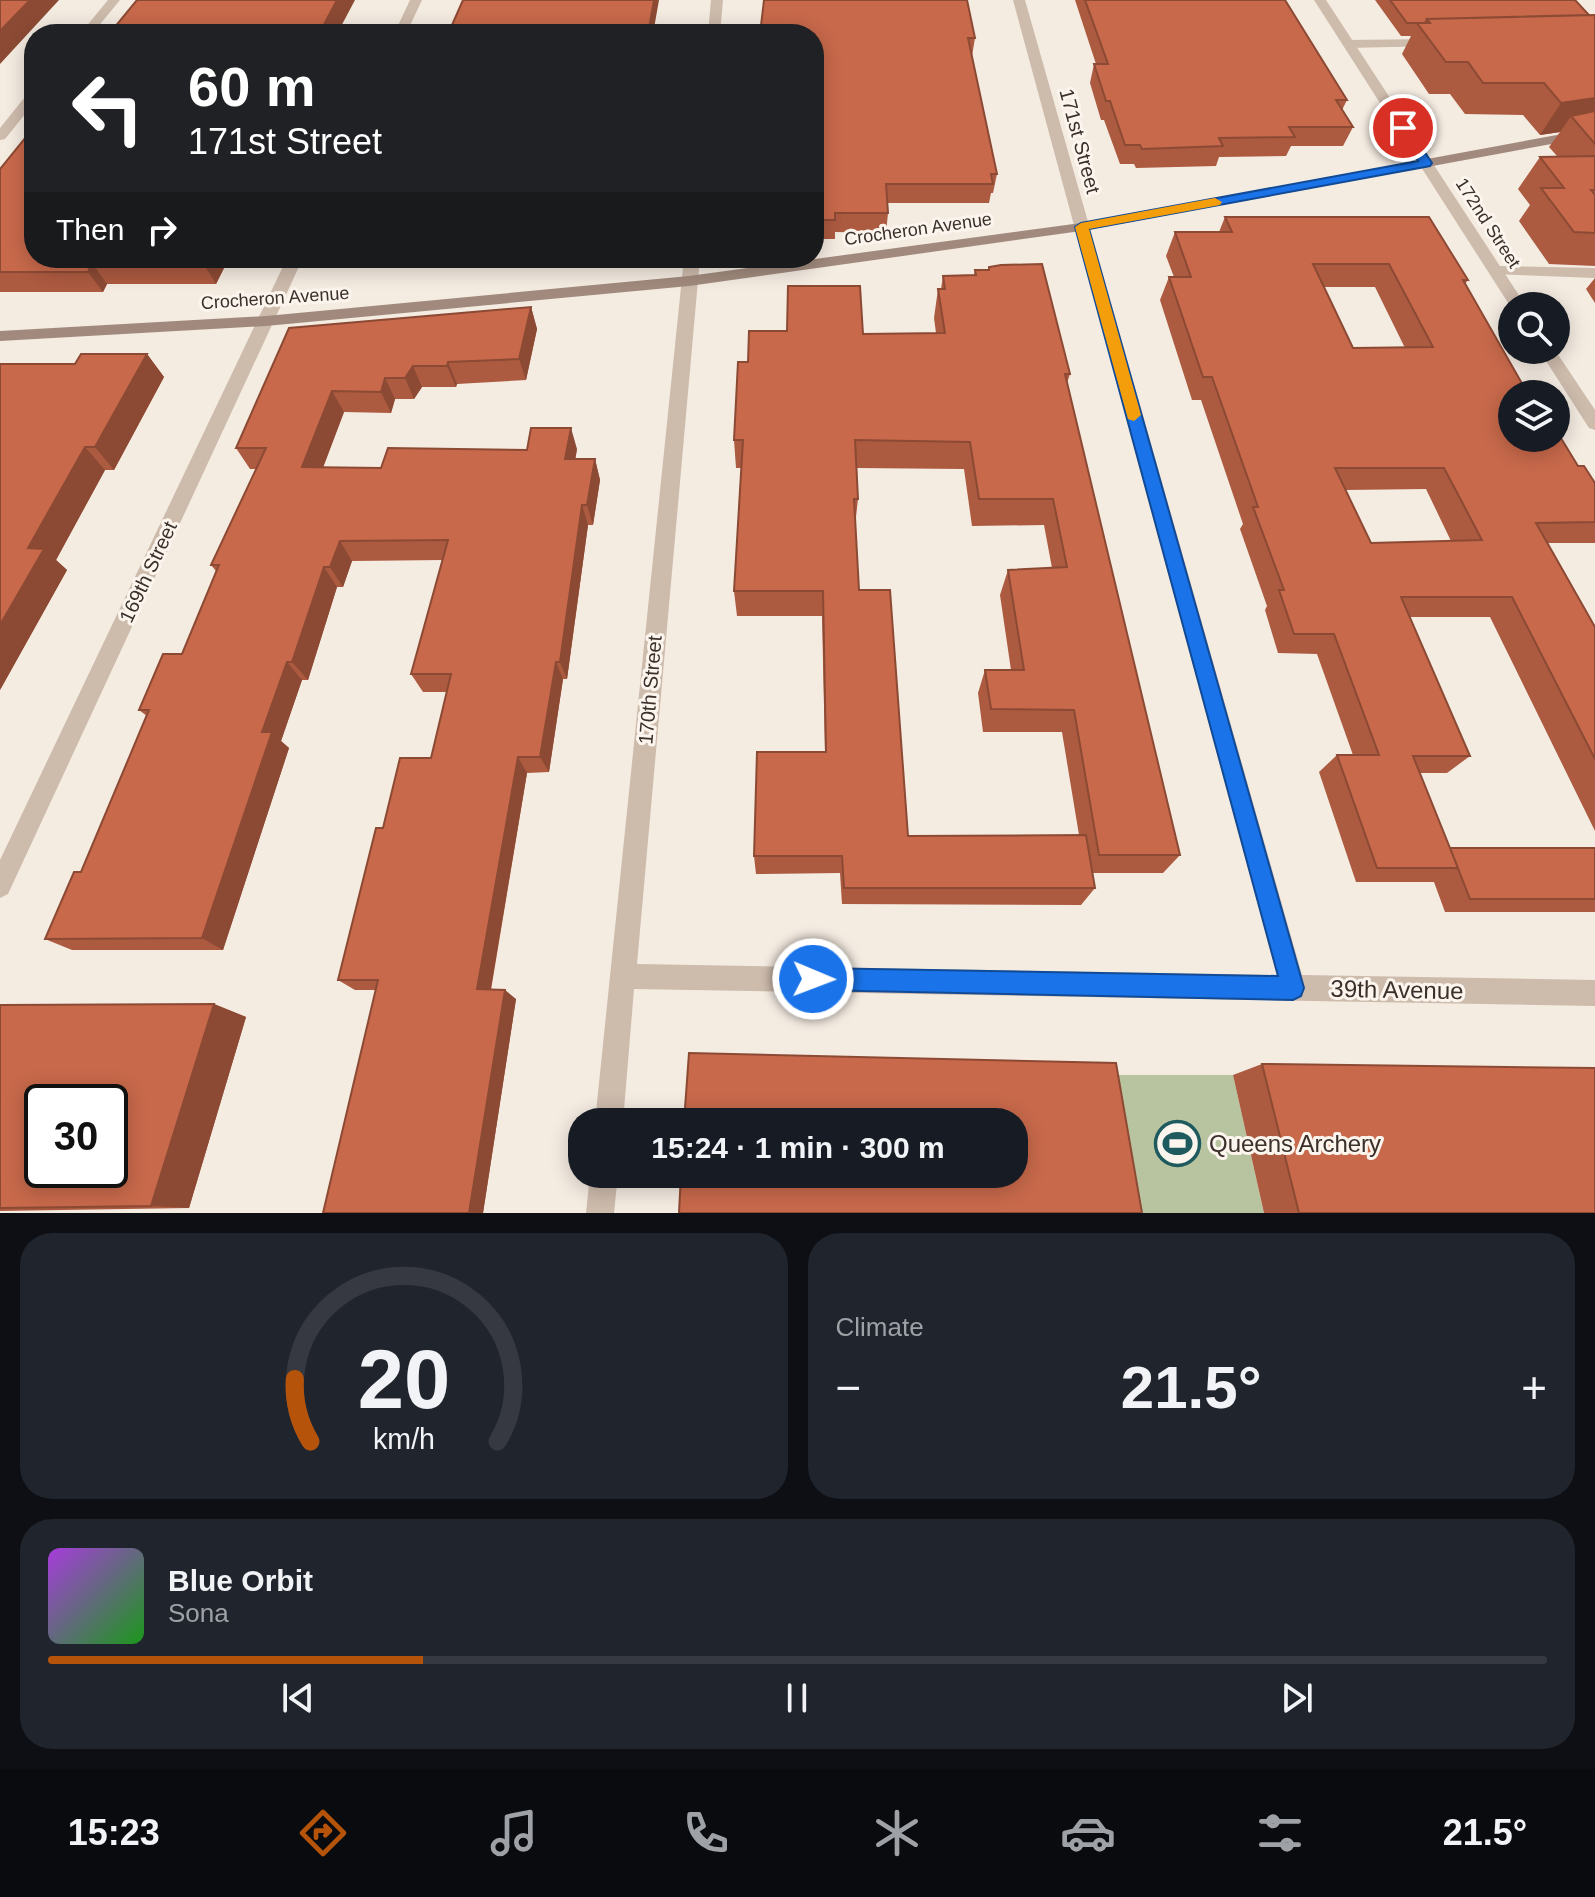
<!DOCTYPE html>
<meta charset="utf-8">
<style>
body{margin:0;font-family:Helvetica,sans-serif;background:#20242c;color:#f1f3f6;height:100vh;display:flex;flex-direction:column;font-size:30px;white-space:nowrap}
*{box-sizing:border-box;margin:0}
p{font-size:26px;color:#9ea1a6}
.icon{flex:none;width:44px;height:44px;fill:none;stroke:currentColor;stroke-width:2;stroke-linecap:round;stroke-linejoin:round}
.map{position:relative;height:1213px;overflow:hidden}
.side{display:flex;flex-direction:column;gap:20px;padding:20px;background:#0d0f14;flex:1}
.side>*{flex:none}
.banner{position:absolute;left:24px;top:24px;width:800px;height:244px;border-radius:32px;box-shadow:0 4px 20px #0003;background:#202124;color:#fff;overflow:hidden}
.buttons{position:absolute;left:1498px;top:292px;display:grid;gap:16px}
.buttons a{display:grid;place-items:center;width:72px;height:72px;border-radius:50%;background:#171b24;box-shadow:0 4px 20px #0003;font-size:40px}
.speed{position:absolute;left:24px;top:1084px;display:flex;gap:16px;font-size:40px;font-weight:700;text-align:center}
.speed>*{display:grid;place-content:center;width:104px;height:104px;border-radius:50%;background:#171b24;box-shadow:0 4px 20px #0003;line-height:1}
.speed .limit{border:4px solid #111;border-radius:12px;background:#fff;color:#111}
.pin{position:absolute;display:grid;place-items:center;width:68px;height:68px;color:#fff;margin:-34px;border:4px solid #fff;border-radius:50%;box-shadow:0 2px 8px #0007}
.me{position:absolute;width:88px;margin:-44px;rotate:91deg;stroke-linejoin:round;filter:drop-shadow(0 0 6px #0008)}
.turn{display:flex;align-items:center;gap:28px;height:168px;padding:0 32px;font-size:36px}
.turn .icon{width:104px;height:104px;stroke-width:2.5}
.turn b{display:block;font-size:56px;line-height:68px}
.then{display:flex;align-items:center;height:76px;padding:0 32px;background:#0003;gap:16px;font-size:30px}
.big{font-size:60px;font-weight:700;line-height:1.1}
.side .tile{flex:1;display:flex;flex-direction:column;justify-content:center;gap:12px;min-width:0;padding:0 28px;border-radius:32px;background:#20242c}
.side .dial{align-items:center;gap:0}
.dial svg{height:208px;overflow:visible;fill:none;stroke:#363941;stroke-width:7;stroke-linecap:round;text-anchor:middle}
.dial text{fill:#f1f3f6;stroke:none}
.song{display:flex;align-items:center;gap:24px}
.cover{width:96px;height:96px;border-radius:12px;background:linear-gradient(135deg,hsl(280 70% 55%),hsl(120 70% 35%))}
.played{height:8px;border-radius:4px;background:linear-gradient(90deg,#b45309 25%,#363941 25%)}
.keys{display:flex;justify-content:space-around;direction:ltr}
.heat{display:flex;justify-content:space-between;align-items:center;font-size:44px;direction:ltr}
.side .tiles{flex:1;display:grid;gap:20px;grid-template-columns:1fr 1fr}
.tile:last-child{grid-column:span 2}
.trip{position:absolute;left:568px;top:1108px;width:460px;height:80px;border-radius:32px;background:#171b24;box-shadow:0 4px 20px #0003;font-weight:700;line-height:80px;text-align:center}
.menu{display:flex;height:128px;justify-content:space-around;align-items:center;background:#090b0e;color:#9ea1a6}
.menu .icon{width:56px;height:56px}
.menu .selected{color:#b45309}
.menu b{font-size:36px;color:#f1f3f6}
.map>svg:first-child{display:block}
.green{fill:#b8c4a0}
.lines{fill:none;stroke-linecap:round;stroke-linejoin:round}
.lane{fill:#cdbbac;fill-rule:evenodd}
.street{fill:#cdbbac;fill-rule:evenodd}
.secondary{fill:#a18a7d;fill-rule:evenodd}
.wall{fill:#ac5a40;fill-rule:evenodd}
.shaded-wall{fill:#8c4a34}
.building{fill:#c8694b;stroke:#8c4a34;stroke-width:2;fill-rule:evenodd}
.route{fill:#1a73e8;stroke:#114b97;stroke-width:2}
.slow{fill:#f59e0b}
.labels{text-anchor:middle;stroke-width:6;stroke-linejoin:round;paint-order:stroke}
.far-street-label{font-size:18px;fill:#3b302b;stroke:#fbf5ee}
.street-label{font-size:20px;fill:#3b302b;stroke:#fbf5ee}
.near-street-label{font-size:24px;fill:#3b302b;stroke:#fbf5ee}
.near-poi-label{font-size:24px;fill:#3b302b;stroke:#fbf5ee;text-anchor:start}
</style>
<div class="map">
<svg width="1595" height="1213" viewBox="0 0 1595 1213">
<rect width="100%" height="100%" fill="#f4ebe1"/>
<path class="green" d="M1096,1075H1233L1264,1213H1118Z"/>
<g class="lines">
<path class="lane" d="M1432,39L1436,40V46L1348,48L1342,44L1348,40Z
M1496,266L1595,268V278L1491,274L1488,271Z"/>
<path class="street" d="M108,0H120L92,34H80Z
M410,0H422L406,34H394Z
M711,0H723L720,34H708Z
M1013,0H1025L1302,975L1595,980V1006L634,989L623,1122H595L684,258H700L637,964L1277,975Z
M1314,0H1326L1526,306H1512V309Z
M34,91V103L5,139L0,140V128L29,92Z
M287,258H303L8,894L0,898V860Z
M1539,350H1555L1595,410V430L1589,428Z
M590,1174H618L614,1213H586Z"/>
<path class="secondary" d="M1595,128V136L1081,231L689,286L266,326L0,341V331L266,316L689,276L1081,223Z"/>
</g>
<path class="wall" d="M1075,0H1285L1347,100L1342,110L1353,127L1343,146H1291L1286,156L1219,157L1216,166L1136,168L1134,164H1120L1104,120H1101L1090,83L1094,64H1096Z
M1375,0H1575L1589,15H1595V266L1549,264L1519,221L1530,205L1518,189L1540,157L1557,156L1549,147L1560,132L1540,135L1523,115L1465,114L1450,94H1429L1402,54L1411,36H1401Z
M814,34L975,38L972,56L997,174L993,193H991L989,203H887L888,213L886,233L835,232V239H814Z
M0,169L229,258L216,284H107L103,292H0Z
M1225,217L1468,280L1465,284L1528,394L1578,466L1595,483V543H1548L1595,627V831L1490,617H1409L1470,756L1447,773H1420L1450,848H1595V912H1445L1434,882H1356L1319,772L1337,755H1353L1317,654L1278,653L1265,610L1267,606L1240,529L1243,524L1201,400H1192L1160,300L1169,277H1174L1166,256L1175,232H1219ZM1324,287H1375L1405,348H1353ZM1426,489L1451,541L1371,543L1345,490Z
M357,258H439L436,267L360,266Z
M989,267L1070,374L1067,383L1180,855L1163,873H1092L1095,888L1081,905L842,904L840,873L756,874L754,856L825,752L822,616H737L734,591L741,468H736L734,440L748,362L863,334L936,333L934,318L938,289H941L943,276L974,275L975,270H988ZM857,468L964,469L972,526L1044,525L1052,568L1008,570L1000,595L1011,670H985L978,693L983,732H1062L1079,835L908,836L859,590L855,526L858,499Z
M1595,278V303L1586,289Z
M531,307L537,329L526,380L457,384L456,387H422L414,399H395L391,413L344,412L323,468H381L527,450L577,449L575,459H595L600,480L593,525H588L567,679H563L549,772L527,773L491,990L516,999L483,1213H323L376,990H355L338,980L383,828L431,758L447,692H423L411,674L443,560L352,561L343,587H337L308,680H302L281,741L289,748L223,950H72L45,939L81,872L147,716L139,710L182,654L216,571L211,565L256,469H250L236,448L289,328Z
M147,354L164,377L114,470H105L56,560L67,570L0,690L75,364Z
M214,1004L246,1017L189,1208L0,1211V1005Z
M1262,1064L1595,1213H1264L1233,1075Z"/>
<path class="shaded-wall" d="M30,0H59L0,64V31Z
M337,0H355L337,34H319Z
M654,0H659L653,34H648Z
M1595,98V126L1571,116L1560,132L1540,135L1561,103Z
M206,258H229L216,284L203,263Z
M433,258H439L436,267Z
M92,263L107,284L103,292L88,272Z
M531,307L537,329L526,380L519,359Z
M147,354L164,377L114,470L95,447Z
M448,362L457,384L456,387L447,366Z
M413,366L422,387L414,399L405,378Z
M385,378L395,399L391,413L381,392Z
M332,391L344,412L315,488L302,467Z
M571,428L577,449L572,480L565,459Z
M85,447L105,470L56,560L67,570L0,690V625L28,548Z
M595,459L600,480L593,525L587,505Z
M582,505L588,525L567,679L560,662Z
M340,541L352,561L343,587L330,567Z
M324,567L337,587L308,680L292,662Z
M287,662L302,680L281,741L289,748L223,950L202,938L262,732Z
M556,662L563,679L549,772L540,757Z
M518,757L527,773L489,999L477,989Z
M505,990L516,999L483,1213H469Z
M214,1004L246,1017L189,1208L151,1206Z"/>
<path class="building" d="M0,0H30L0,31Z
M137,0H337L319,34H109Z
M463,0H654L648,34H448Z
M764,0H967L975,38H968L997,174H991L993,184H886L888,213H835V220H814V34H760Z
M1085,0H1285L1347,100H1336L1353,127H1289L1295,137L1219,138L1223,146L1142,149L1140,145H1125L1110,101H1106L1094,64H1108Z
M1390,0H1575L1589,15L1427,19L1425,23H1407Z
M1595,15V98L1561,103L1544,83H1483L1468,62H1446L1417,23H1430L1427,19Z
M1595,111V144L1571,116Z
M34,127V258H206L203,263H92L88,272H0V169Z
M1595,156V190H1591L1595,195V233L1574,232L1541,188H1564L1540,157Z
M1225,217H1429L1468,280H1463L1528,394H1512V438H1556V430L1578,466H1584L1595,483V522L1536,523L1595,627V759L1512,597H1401L1470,756H1413L1458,868H1377L1337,755H1379L1334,634H1294L1279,590H1284L1253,507H1258L1212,377H1203L1169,277H1191L1175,232H1232ZM1313,264H1389L1433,347L1353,348ZM1335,468H1444L1482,540L1371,543Z
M1042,264L1070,374H1065L1180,855H1099L1074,710L991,709L985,670H1024L1008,570L1067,567L1053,499H979L970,442L855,440L858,499H854L859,590H890L908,836L1086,835L1095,888H844L842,856H754L757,752H826L823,591H734L743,440H734L738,362H748L749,331H787L788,286H860L863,334L945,333L938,289H945L943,276L976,275L975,270H989V267L1001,265Z
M531,307L519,359L448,362L447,366H413L405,378H385L381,392L332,391L302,467L381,468L388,448L527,450L531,428H571L565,459H595L587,505H582L560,662H556L540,757H518L477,989L505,990L469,1213H323L378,980H338L376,828H383L400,758H431L451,674H411L448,540L340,541L330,567H324L292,662H287L262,732H272L202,938L45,939L74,872H81L149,710H139L163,654H182L219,565H211L266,448H236L289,328Z
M81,354H147L95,447H85L28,548L44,549L0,625V364H75Z
M1450,848H1595V899H1470Z
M214,1004L151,1206L0,1208V1005ZM42,1102H110V1170H42Z
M689,1053L1116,1063L1142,1213H679L681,1174H1014V1122H684Z
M1262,1064L1595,1068V1213H1299Z"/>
<path class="route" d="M1399,125H1407L1432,163L1430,166L1089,229L1304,988L1301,996L1293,1000L813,990L805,987L801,979L805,971L813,968L1278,976L1075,227L1081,223L1418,161L1397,128Z"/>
<path class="slow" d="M1215,198L1222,202L1220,205L1089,229L1141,415L1134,421L1128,419L1075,227L1081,223Z"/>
<defs>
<symbol id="stadium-ring" viewBox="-11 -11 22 22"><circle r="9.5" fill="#fbf5ee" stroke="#1f5a5e" stroke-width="1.5"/><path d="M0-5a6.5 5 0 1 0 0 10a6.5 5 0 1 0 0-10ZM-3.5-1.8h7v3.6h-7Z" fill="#1f5a5e"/></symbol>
</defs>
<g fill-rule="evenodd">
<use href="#stadium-ring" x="1152" y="1118" width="51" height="51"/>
</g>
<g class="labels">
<g class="far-street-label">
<text transform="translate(1488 223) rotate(57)" y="6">172nd Street</text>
<text transform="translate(918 229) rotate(-8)" y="6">Crocheron Avenue</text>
<text transform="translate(275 298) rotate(-4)" y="6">Crocheron Avenue</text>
</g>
<g class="street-label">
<text transform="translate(1080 141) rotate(75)" y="7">171st Street</text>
<text transform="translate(148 572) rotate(-65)" y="7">169th Street</text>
<text transform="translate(650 690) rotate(-85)" y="7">170th Street</text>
</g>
<g class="near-street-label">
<text transform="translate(1397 990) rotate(1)" y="8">39th Avenue</text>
</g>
<g class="near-poi-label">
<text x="1209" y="1152">Queens Archery</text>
</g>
</g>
</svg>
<div class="buttons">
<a><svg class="icon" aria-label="search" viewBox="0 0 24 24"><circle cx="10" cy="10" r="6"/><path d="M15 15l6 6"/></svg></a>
<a><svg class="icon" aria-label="layers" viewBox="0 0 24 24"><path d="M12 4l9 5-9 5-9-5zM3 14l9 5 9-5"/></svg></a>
</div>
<div class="speed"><div class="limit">30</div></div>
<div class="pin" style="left:1403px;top:128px;background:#d93025"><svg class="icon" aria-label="arrive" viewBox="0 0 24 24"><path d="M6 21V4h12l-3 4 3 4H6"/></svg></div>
<svg class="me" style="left:813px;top:979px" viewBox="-20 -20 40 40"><circle r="17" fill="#1a73e8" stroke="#fff" stroke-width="3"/><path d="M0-11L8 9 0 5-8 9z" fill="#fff"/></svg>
<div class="trip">15:24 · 1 min · 300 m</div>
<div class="banner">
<div class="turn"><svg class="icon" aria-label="left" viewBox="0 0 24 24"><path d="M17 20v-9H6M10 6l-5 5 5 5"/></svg><div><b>60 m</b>171st Street</div></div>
<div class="then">Then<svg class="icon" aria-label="right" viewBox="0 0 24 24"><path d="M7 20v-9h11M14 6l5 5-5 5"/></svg></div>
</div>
</div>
<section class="side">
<div class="tiles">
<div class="tile dial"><svg viewBox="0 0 100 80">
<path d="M14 69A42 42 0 1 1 86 69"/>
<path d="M14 69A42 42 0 0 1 8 45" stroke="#b45309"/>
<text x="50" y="56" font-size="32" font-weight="700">20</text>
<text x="50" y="72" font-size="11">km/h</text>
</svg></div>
<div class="tile"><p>Climate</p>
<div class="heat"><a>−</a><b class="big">21.5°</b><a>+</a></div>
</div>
<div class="tile">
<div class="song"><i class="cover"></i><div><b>Blue Orbit</b><p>Sona</p></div></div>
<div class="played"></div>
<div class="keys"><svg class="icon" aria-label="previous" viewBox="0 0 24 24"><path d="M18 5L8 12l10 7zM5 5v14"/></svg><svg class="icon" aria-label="pause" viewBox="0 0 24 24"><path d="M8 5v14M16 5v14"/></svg><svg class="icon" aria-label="next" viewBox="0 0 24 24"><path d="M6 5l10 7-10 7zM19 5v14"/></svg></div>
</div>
</div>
</section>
<nav class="menu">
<b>15:23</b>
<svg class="icon selected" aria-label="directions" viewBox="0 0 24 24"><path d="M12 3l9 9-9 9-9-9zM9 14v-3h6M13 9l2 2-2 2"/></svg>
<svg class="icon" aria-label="music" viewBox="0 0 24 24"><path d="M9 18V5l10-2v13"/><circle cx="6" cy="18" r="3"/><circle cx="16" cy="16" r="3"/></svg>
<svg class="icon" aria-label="phone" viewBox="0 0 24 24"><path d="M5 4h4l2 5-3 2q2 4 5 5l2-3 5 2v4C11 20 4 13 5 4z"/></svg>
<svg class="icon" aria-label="climate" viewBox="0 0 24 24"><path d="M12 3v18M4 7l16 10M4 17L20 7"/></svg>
<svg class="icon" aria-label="car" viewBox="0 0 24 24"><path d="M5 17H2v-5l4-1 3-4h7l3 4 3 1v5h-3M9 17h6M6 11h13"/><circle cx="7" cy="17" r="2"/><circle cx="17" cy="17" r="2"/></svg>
<svg class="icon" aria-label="filters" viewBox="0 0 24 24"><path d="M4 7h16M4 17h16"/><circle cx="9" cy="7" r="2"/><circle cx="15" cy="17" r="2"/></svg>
<b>21.5°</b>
</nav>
